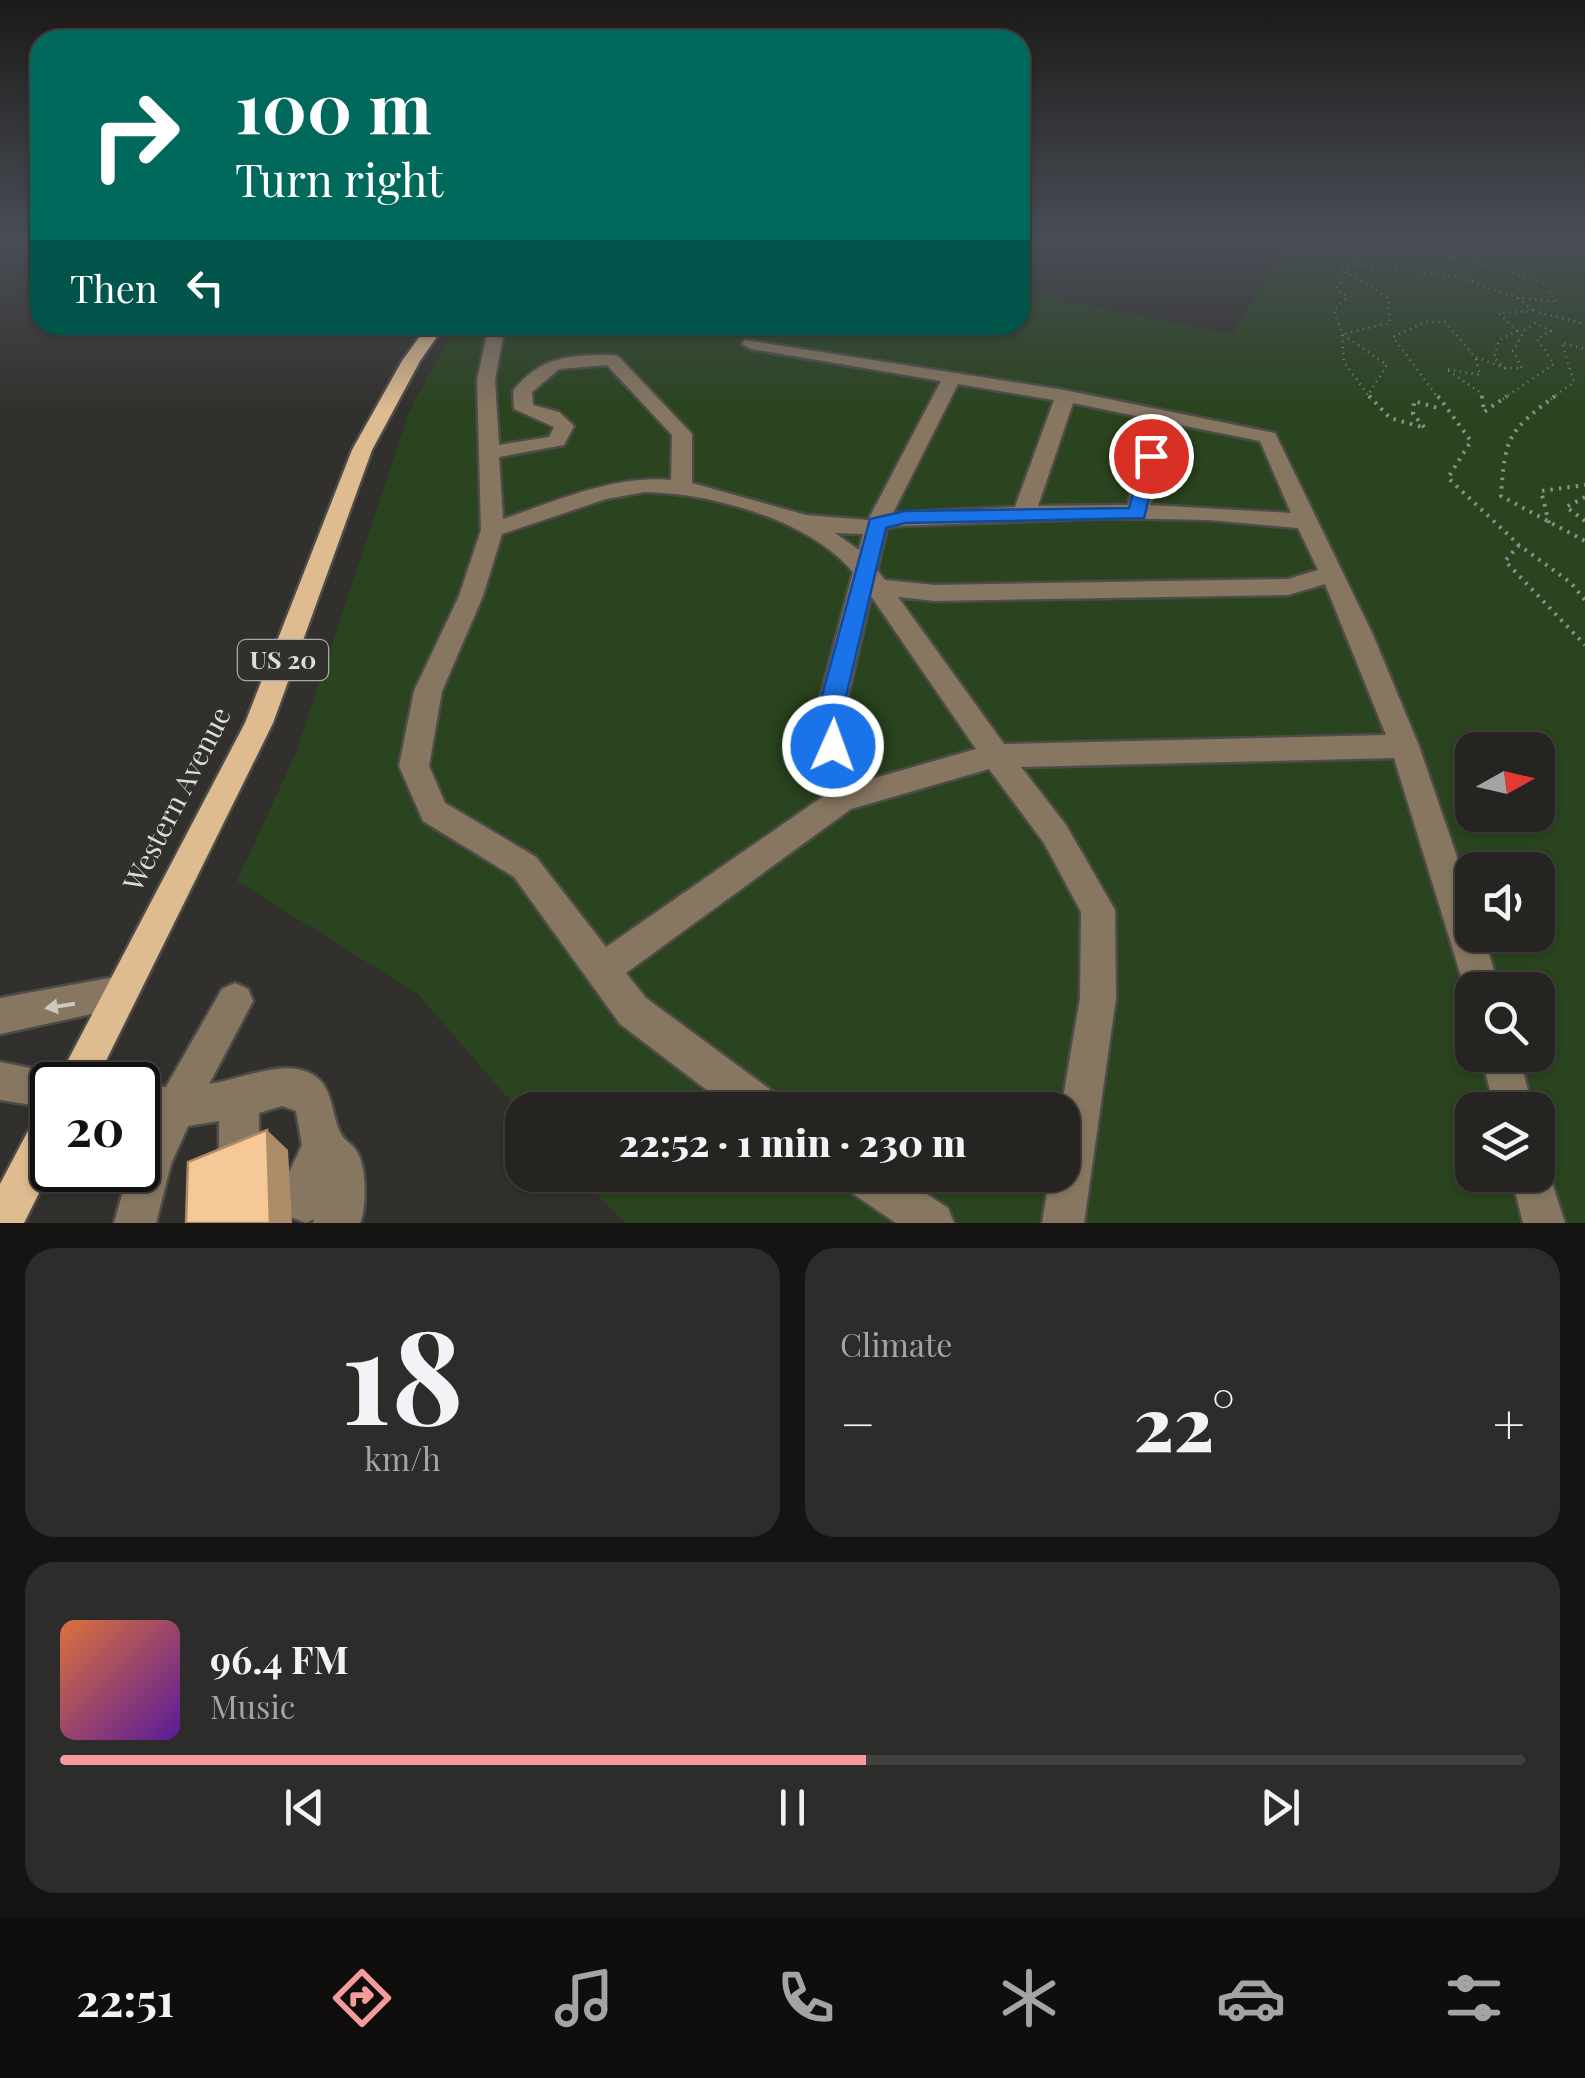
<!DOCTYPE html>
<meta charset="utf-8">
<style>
body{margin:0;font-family:"Playfair Display",serif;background:#2e2c2a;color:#f1f3f6;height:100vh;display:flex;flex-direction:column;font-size:38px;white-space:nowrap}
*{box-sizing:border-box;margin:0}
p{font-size:32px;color:#a4a4a5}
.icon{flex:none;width:55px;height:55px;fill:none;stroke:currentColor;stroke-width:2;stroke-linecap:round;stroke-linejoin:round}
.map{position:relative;height:1223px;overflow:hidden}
.panel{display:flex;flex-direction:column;gap:25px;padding:25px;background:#151412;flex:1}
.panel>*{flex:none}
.guide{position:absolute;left:30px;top:30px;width:1000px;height:305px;border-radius:30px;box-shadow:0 2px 8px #0004,0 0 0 2px #42413f;background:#00695c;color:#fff;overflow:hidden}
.needle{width:65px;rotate:82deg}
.buttons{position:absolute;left:1455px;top:732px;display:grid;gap:20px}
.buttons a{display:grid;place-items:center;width:100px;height:100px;border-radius:20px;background:#262421;box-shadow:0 2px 8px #0004,0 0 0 2px #42413f;font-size:50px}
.speed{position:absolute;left:30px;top:1062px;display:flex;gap:20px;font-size:50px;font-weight:700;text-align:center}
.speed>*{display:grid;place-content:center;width:130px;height:130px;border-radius:50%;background:#262421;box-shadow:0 2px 8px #0004,0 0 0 2px #42413f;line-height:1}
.speed .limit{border:5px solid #111;border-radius:15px;background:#fff;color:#111}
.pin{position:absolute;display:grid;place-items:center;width:85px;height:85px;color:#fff;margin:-42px;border:5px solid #fff;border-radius:50%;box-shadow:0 2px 10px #0007}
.me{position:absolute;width:110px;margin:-55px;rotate:2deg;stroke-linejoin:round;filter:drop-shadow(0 0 8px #0008)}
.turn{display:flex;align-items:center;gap:35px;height:210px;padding:0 40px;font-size:45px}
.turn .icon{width:130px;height:130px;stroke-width:2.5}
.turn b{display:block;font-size:70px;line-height:85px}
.then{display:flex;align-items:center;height:95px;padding:0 40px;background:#0003;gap:20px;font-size:38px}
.big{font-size:75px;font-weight:800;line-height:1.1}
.panel .card{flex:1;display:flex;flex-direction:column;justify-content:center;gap:15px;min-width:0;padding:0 35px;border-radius:30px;background:#2e2c2a}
.panel .dial{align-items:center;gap:0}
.dial b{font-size:130px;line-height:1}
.song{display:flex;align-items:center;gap:30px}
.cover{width:120px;height:120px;border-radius:15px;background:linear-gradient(135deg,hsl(20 70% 55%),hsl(270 70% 35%))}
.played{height:10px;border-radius:5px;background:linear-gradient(90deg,#f59b9b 55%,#42413f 55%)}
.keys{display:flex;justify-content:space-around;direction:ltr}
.heat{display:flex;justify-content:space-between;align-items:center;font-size:55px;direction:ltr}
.panel .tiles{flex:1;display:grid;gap:25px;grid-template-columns:1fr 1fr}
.card:last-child{grid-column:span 2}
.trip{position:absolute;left:505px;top:1092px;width:575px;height:100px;border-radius:30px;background:#262421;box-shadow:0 2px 8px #0004,0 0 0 2px #42413f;font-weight:800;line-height:100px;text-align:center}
.dock{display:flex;height:160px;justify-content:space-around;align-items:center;background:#0f0e0d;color:#a4a4a5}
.dock .icon{width:70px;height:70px}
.dock .active{color:#f59b9b}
.dock b{font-size:45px;color:#f1f3f6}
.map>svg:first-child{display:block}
.green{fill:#29441e;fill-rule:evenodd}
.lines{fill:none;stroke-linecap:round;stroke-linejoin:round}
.minor-casing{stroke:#4d4c48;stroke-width:5}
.major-casing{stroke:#4d4c48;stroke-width:5}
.path-far1{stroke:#8f8e8a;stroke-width:2.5;stroke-dasharray:1 5;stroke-linecap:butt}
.path{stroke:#8f8e8a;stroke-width:4;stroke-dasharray:2.5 6;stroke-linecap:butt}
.minor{fill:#877761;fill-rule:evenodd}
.major{fill:#debc90;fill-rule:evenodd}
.shaded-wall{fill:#ad8c6a}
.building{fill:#f7c897;stroke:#ad8c6a;stroke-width:2.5}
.oneway{fill:#ccc8c1}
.route{fill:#1a73e8;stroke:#114b97;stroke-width:2.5}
.labels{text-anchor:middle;stroke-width:10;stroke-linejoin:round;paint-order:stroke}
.shield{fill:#32302c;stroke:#aaa8a5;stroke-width:2.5}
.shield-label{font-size:25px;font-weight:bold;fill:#dddcd9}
.street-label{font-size:28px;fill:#dddcd9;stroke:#32302c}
</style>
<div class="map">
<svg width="1585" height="1223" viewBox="0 0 1585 1223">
<rect width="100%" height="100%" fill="#32302c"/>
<path class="green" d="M1261,240H1585V1223H625L578,1175H1062V1110H522V1114L418,994L237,881L296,753L409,412L450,336L460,325H1020V296L1038,295L1232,334L1284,247ZM1472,750H1538V815H1472ZM1472,870H1538V935H1472ZM1472,990H1538V1055H1472ZM1472,1110H1538V1175H1472Z"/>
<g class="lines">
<defs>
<path id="minor" d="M489,325H505L495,380L499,445L549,437L554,427L514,409L513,391C540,356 570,355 612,355L618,356L692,434V483L806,515L868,520L941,381L751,349L742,344L745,340L1064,390L1275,433L1373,635L1419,746L1472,901V935H1483L1500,990H1472V1003L1469,1002L1394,758L1021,767L1066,825L1115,910L1116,998L1084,1223H1042L1050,1175H1062L1061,1110L1080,998L1081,912L1044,843L989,769L851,809L626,973L646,998L779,1096L784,1110H733L620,1024L514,877L423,821L399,766L414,691L459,596L481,530L477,380ZM607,365L672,435L671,480C613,475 557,501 503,519L499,457L564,445L574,426L559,412L533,405L532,392L559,369ZM958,384L1054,400L1015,507L893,513ZM1073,403L1146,418L1128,505L1038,506ZM1165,422L1260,441L1291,513L1150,505ZM645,492C711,493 810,520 853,572L815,718L825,795L606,947L536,857L445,803L429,766L442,691L483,596L502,534L606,499ZM1109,518L1209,520L1298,528L1318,570L1288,579L935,585L885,580L877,570L887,528L897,526ZM835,533L863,534L859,550ZM1325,584L1386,735L1004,744L898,597L935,601L1288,595ZM871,596L976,749L854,784L843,718Z
M120,976L133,981L138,993L133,1005L0,1034V998Z
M235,983L248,989L253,1001L209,1084C237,1080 274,1063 301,1070C334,1078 329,1108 340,1132C343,1140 350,1142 355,1149C367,1163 367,1207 360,1223H313L314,1219L306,1223L291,1217L285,1202L286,1179L302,1145L296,1111L282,1106L259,1113V1165L253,1179L239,1185L225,1179L219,1165V1121L188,1126L171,1164L156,1223H114L129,1170H138V1148L148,1123L138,1121V1085H132L166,1087L222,989Z
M1481,1055H1519L1533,1110H1495Z
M0,1062L66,1075L70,1085H52V1108L0,1100Z
M1538,1157L1545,1161L1565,1223H1523L1511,1175H1538Z
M840,1175H897L948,1208L954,1223H896L846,1189Z"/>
<path id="major" d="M428,325H445L420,361L372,450L273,723L94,1085H55L245,723L352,450L402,361Z
M52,1106V1167L24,1223H0V1184L38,1112Z"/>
</defs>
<use href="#minor" class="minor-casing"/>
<use href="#major" class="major-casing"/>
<path class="path-far1" d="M1351,240L1355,265L1456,276L1518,298L1558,302L1544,283L1473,261L1416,252L1397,240
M1355,265L1339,267L1388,298L1390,323L1342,334L1387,365L1368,395L1372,399
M1348,273L1336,288L1347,297L1334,310L1342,334L1344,362L1368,395
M1518,298L1534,311
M1476,359L1480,375L1446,369L1481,393L1482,399
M1439,399L1393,337L1425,322H1445L1475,357L1505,368L1494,358L1499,340L1517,331L1499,313L1534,311L1585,324
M1503,399L1554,364L1537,339L1551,331L1535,323L1525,330L1513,351L1522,368H1505
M1551,399L1574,382L1562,343L1585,349"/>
<path class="path" d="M1369,396L1390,418L1425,428L1413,414L1414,401L1441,409
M1438,396L1471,441L1448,478L1519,545L1571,583L1585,600
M1482,396L1484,412L1507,396
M1555,396C1507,432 1505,438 1501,496L1585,541
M1585,497L1566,507L1585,521
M1549,523L1541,491L1585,485
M1519,545L1505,561L1585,645"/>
<use href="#minor" class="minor"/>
<use href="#major" class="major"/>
</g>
<path class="shaded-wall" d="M267,1130L288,1150L292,1223H270Z"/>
<path class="building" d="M267,1130L270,1223H186L188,1162Z"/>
<defs><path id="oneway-solid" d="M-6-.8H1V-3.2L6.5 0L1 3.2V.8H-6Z" transform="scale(2.5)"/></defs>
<use class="oneway" href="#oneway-solid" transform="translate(60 1006) rotate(171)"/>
<linearGradient id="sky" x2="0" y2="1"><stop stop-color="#1c1a18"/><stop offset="0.58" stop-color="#494e56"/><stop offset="1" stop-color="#494e56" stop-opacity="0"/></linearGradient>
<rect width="1585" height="411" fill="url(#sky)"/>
<path class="route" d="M1151,450L1160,456L1144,518L905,523L886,528L841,718L846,746L842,753L833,756L823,753L816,718L870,519L905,511L1129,508L1142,456Z"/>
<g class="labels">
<rect class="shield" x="238" y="640" width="90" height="40" rx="8"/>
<g class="shield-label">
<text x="283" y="669">US 20</text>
</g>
<g class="street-label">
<text transform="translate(177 799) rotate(-63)" y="10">Western Avenue</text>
</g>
</g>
</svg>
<div class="buttons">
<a><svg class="needle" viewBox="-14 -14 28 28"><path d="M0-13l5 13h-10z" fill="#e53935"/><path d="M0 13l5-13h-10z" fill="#a4a4a5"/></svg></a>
<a><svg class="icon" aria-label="sound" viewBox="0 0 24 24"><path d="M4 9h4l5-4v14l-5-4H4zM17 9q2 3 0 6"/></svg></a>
<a><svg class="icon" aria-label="search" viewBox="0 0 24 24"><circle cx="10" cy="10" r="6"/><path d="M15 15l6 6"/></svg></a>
<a><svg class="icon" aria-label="layers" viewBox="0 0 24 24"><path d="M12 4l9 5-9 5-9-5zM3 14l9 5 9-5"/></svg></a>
</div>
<div class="speed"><div class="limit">20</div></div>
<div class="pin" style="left:1151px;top:456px;background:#d93025"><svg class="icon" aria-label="arrive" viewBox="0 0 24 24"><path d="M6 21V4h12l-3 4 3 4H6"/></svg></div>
<svg class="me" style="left:833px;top:746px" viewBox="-20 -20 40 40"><circle r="17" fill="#1a73e8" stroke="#fff" stroke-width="3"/><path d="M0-11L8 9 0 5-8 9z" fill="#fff"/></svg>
<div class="trip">22:52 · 1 min · 230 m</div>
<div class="guide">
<div class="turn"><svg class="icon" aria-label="right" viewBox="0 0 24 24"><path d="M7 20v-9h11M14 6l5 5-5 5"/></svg><div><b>100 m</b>Turn right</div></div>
<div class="then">Then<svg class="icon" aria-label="left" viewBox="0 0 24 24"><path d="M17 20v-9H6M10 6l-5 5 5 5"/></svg></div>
</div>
</div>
<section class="panel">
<div class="tiles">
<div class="card dial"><b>18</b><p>km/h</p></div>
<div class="card"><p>Climate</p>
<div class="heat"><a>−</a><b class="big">22°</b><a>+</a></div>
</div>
<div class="card">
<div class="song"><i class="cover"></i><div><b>96.4 FM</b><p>Music</p></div></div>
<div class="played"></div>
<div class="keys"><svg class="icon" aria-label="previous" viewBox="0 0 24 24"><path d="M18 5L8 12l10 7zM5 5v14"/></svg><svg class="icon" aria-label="pause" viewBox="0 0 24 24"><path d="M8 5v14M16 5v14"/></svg><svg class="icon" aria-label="next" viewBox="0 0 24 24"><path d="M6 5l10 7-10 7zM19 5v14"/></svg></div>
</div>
</div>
</section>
<nav class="dock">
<b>22:51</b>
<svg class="icon active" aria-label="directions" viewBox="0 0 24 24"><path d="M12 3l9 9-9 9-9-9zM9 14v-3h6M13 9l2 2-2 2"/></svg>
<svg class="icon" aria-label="music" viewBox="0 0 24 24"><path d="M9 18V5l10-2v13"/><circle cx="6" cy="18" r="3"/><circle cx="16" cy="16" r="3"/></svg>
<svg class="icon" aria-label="phone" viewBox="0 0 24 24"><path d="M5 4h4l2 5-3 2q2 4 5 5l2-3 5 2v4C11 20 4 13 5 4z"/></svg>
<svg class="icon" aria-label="climate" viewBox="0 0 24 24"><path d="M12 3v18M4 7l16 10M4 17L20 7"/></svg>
<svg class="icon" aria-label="car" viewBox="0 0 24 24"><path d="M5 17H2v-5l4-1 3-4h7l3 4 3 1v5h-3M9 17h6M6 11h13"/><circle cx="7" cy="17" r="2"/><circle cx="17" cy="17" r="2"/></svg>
<svg class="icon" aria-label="filters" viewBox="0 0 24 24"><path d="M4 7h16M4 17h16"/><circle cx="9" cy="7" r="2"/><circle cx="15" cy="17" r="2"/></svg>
</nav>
